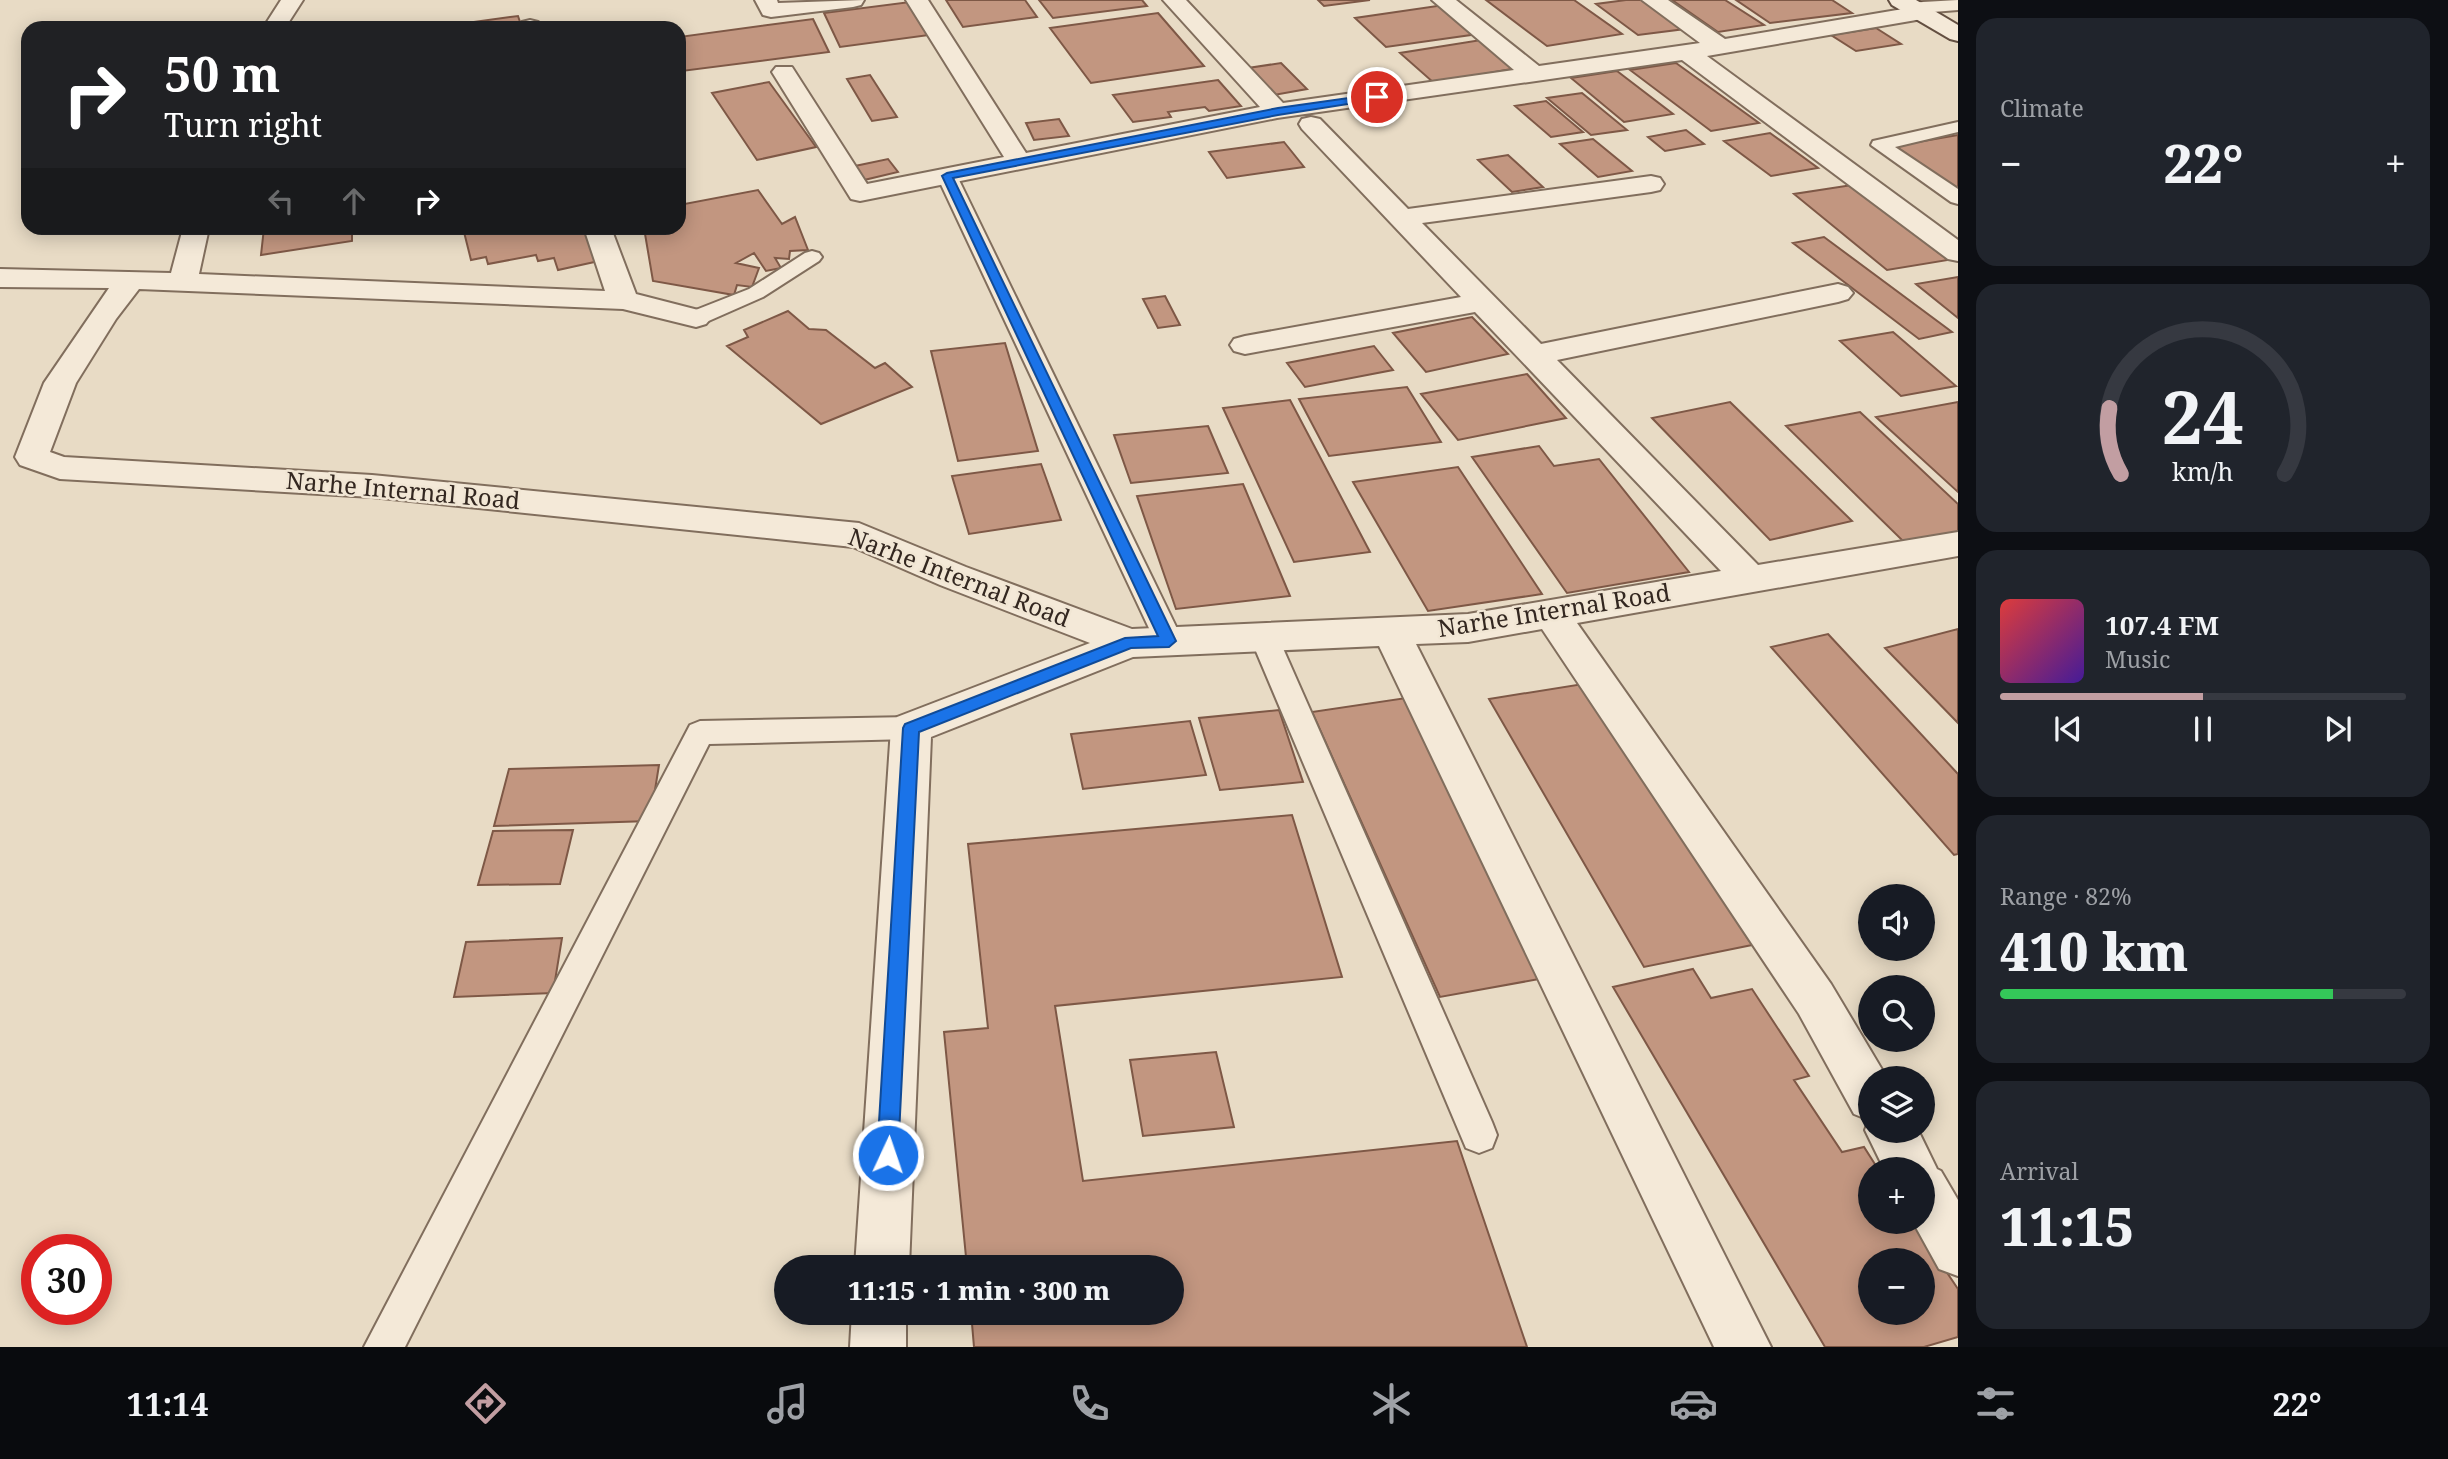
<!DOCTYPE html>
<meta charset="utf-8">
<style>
body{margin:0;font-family:"Noto Serif",serif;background:#20242c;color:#f1f3f6;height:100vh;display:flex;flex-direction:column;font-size:26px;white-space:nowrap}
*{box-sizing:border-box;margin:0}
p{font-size:23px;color:#9ea1a6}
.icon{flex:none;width:38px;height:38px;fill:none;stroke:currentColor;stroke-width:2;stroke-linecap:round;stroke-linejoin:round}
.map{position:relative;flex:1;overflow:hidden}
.drawer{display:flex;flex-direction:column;gap:18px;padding:18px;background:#0d0f14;width:490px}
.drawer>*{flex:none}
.banner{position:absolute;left:21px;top:21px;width:665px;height:214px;border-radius:21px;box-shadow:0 4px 18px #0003;background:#202124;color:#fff;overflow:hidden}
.tools{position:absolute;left:1858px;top:884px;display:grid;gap:14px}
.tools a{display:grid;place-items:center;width:77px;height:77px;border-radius:50%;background:#171b24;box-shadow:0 4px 18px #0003;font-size:35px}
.speed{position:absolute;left:21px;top:1234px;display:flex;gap:14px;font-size:35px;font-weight:700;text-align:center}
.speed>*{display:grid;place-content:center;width:91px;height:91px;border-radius:50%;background:#171b24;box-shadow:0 4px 18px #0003;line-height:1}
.speed .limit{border:10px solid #d22;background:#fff;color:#111}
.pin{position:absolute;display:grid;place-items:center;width:60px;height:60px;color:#fff;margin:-30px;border:4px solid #fff;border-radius:50%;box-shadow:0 2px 7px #0007}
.me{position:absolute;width:77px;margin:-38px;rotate:3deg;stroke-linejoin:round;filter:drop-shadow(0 0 5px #0008)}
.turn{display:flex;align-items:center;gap:24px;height:147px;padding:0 28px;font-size:32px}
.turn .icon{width:91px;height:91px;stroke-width:2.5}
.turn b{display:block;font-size:49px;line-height:60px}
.lanes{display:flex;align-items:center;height:66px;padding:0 28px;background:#0003;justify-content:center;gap:35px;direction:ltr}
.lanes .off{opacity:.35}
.big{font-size:52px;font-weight:800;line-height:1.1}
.drawer .tile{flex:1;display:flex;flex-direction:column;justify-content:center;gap:10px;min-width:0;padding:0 24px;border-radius:21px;background:#20242c}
.drawer .dial{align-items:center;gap:0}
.dial svg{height:182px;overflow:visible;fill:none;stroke:#363941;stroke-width:7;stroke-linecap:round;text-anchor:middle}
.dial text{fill:#f1f3f6;stroke:none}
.song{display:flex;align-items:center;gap:21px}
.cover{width:84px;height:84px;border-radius:10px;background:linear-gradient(135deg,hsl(0 70% 55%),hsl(260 70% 35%))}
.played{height:7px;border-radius:4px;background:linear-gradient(90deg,#c29ea2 50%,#363941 50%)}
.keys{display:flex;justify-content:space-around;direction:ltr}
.heat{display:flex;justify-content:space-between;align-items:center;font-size:38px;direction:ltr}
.charge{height:10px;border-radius:5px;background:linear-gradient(90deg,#34c759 82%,#363941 0)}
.trip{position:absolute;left:774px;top:1255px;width:410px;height:70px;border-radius:35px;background:#171b24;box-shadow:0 4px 18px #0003;font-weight:800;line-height:70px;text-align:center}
.tabs{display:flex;height:112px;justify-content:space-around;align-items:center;background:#090b0e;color:#9ea1a6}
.tabs .icon{width:49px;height:49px}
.tabs .current{color:#c29ea2}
.tabs b{font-size:32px;color:#f1f3f6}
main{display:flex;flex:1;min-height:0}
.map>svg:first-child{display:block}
.building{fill:#c29680;stroke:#7e5846;stroke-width:2;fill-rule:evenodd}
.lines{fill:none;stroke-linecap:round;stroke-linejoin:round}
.lane-casing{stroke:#816e5d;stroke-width:4}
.street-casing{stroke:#816e5d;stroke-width:4}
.secondary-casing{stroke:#634f41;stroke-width:4}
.lane{fill:#f4e9d8;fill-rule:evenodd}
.street{fill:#f4e9d8;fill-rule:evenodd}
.secondary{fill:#f4e9d8;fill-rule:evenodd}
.route{fill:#1a73e8;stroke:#114b97;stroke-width:2}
.labels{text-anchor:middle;stroke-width:5;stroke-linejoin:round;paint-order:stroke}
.street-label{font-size:24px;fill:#332720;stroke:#f1e6d4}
</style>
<main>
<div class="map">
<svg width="1958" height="1347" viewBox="0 0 1958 1347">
<rect width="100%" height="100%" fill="#e8dbc5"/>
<path class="building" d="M946,0H1025L1037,17L963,27Z
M1039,0H1142L1147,6L1053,18Z
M1318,0H1370L1324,6Z
M1486,0H1574L1622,34L1547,46Z
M1626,0H1644L1685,29L1638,35L1596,4Z
M1672,0H1725L1764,25L1718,32Z
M1736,0H1832L1852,13L1770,23Z
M910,2L929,35L840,47L824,13Z
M1444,5L1478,34L1386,47L1355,18Z
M1158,13L1204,66L1091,83L1050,28Z
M518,16L522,28H430Z
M813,19L829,52L682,71L679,60V37Z
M1876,28L1901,44L1856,51L1831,35Z
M1481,40L1517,68L1434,83L1400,53Z
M1281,63L1307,89L1274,95L1248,68Z
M1676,63L1759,123L1711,131L1630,70Z
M1617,71L1673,114L1624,122L1571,78Z
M870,75L897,117L872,121L847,79Z
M1218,80L1241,106L1209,111L1205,107L1168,112L1171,117L1133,122L1113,95Z
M769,82L816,147L757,160L712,93Z
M1582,93L1627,130L1591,135L1547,98Z
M1546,101L1583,132L1551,137L1515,106Z
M1059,119L1069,136L1034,140L1026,123Z
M1686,130L1704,144L1665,151L1648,137Z
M1770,133L1818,168L1771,176L1724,141Z
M1958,135V189L1895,146Z
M1593,139L1632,171L1598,177L1560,144Z
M1284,142L1304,167L1227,178L1209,152Z
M1508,155L1543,187L1512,192L1478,160Z
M888,159L898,172L864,180L855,166Z
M1852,185L1948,260L1887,270L1794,194Z
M758,190L782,224L795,217L808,250L790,251L789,259L775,258L781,268L766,271L754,253L736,263L759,268L752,287L737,285L734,295L653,281L644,228H679V205Z
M264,228H352V241L261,255Z
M463,228H588L599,261L558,270L554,258L538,261L536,255L488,264L486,257L471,260Z
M1824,237L1952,332L1919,339L1793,243Z
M1958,277V318L1916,284Z
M1165,296L1180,325L1158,328L1143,299Z
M788,311L809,329L826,330L875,368L885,363L912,387L821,424L727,346L748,337L744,330Z
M1472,317L1508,354L1426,372L1393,333Z
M1893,332L1956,386L1901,396L1840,341Z
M1005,343L1038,451L958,461L931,351Z
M1374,346L1393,370L1305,387L1287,363Z
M1527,374L1566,418L1458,440L1421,394Z
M1407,387L1441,442L1329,456L1299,399Z
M1290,400L1370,552L1294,562L1223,408Z
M1730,402L1852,521L1770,540L1652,418Z
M1958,402V492L1876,417Z
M1860,412L1958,504V533L1906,544L1786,426Z
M1208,426L1228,473L1131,483L1114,435Z
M1539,446L1554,466L1599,459L1689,572L1567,593L1472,457Z
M1041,464L1061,520L969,534L952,476Z
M1458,467L1542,594L1428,611L1353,482Z
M1243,484L1290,596L1176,609L1137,496Z
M1958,629V723L1885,648Z
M1828,634L1958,774V854L1954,855L1771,647Z
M1583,684L1752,945L1644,967L1489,699Z
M1406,698L1550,977L1440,997L1312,712Z
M1279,710L1303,782L1220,790L1199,718Z
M1190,721L1206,775L1083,789L1071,734Z
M659,765L650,821L494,826L509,769Z
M1292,815L1342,977L1055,1006L1083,1181L1457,1141L1527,1347H974L971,1312H1171V1267H967L944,1032L988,1028L968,844Z
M573,830L560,884L478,885L493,831Z
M562,938L553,993L454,997L466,942Z
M1693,969L1711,998L1752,989L1809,1076L1794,1080L1842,1152L1864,1147L1878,1169H1871V1222H1913L1958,1289V1337L1924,1347H1825L1613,987ZM1871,1260H1923V1312H1871Z
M1216,1052L1234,1127L1143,1136L1130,1060Z"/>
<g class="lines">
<defs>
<path id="lane" d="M1958,122V132L1895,147L1958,189V204L1951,202L1871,145L1873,141Z
M947,170L957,176L1183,641L1179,648L1169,651L1159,648L1155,641L937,176Z
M812,251L819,253L822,257L819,261L763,297L704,323H688L685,318L688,313L749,289L805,253Z
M1264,627L1274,630L1278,637L1492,1122L1497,1135L1492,1148L1479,1153L1466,1148L1250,637L1254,630Z
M911,717L921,720L925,728L921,736L911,739L709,744L405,1347H364L690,725L700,721Z"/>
<path id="street" d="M281,0H303L285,28H263Z
M755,0H777L778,3L864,0L861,5L853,7L771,17L763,15Z
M906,0H928L1026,153L1260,107L1163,0H1186L1283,103L1514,70L1432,0H1456L1539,66L1700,43L1642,0H1668L1725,39L1903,9L1906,3L1958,0V10L1933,12L1930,17L1922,19L1707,56L1958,240V261L1948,259L1682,60L1277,118L860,201L851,199L772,72L776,67H792L867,184L1004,157Z
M530,20L538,22L541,28H519L522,22Z
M1311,117L1320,119L1408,209L1651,176L1660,178L1664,184L1660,190L1651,192L1422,223L1541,344L1838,284L1848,287L1853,293L1848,299L1838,302L1557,360L1758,565L1958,532V556L1577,623L1831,984L1887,1078H1871V1130H1918L1937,1169L1941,1171L1958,1200V1276L1939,1269L1913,1222H1923V1169H1884L1865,1130L1869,1120L1854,1114L1799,1014L1542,629L1468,642L1416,644L1771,1347H1714L1379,646L1133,657L931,737L909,1267H855L891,728L897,717L1090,643L940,585L853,547L372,497L60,479L20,465L15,457L44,383L109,288L0,287V269L171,273L183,228H209L199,274L605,291L584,228H611L636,294L706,312L711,318L706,324L696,327L623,309L139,289L116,319L76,383L50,452L64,457L372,475L859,523L966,567L1132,629L1468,614L1721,571L1475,312L1245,354L1234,351L1230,345L1234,339L1245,336L1461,297L1302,129L1299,124L1302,119Z
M852,1312H906V1347H850Z"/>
<path id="secondary" d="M1889,0H1916L1958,25V41L1950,39L1892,5Z"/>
</defs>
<use href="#lane" class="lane-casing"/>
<use href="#street" class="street-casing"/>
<use href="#secondary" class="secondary-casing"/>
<use href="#lane" class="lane"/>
<use href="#street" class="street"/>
<use href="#secondary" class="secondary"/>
</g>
<path class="route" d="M1377,94L1380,95V99L1278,115L953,178L1176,641L1169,647L1131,648L919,732L898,1155L895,1163L888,1166L880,1163L877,1155L903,728L905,724L1125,638L1158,636L942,176L947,173L1278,108Z"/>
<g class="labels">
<g class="street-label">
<text transform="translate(403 491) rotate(5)" y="8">Narhe Internal Road</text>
<text transform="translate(959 578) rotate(21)" y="8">Narhe Internal Road</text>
<text transform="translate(1554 611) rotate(-9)" y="8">Narhe Internal Road</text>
</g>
</g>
</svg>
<div class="tools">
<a><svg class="icon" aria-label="sound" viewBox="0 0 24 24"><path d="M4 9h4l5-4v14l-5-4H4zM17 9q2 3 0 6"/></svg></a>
<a><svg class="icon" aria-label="search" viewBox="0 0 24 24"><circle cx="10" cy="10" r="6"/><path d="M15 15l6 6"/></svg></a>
<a><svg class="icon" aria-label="layers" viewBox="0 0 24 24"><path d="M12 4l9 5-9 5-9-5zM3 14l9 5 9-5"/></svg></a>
<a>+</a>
<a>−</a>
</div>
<div class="speed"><div class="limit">30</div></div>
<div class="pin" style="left:1377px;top:97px;background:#d93025"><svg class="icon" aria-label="arrive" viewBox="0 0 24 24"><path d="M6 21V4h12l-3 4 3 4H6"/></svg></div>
<svg class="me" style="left:888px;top:1155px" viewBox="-20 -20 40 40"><circle r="17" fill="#1a73e8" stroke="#fff" stroke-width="3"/><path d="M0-11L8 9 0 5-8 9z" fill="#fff"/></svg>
<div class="trip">11:15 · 1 min · 300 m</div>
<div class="banner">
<div class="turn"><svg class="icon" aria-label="right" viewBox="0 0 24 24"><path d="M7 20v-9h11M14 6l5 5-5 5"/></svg><div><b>50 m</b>Turn right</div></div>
<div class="lanes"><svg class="icon off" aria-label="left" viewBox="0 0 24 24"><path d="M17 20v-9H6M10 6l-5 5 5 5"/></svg><svg class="icon off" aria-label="ahead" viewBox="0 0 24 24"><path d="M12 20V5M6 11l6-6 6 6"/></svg><svg class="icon" aria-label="right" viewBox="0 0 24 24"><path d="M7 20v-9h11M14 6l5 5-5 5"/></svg></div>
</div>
</div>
<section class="drawer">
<div class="tile"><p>Climate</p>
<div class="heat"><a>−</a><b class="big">22°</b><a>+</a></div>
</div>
<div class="tile dial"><svg viewBox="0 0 100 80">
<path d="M14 69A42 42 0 1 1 86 69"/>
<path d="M14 69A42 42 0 0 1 9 40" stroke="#c29ea2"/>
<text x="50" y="56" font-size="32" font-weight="700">24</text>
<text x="50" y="72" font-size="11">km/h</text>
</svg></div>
<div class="tile">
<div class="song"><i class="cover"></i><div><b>107.4 FM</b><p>Music</p></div></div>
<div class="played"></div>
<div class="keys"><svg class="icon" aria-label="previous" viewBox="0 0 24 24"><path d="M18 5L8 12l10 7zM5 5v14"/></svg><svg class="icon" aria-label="pause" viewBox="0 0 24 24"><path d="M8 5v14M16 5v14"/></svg><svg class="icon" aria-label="next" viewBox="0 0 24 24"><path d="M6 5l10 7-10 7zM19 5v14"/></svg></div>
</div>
<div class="tile"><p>Range · 82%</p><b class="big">410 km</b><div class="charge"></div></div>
<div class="tile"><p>Arrival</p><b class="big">11:15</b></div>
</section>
</main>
<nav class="tabs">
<b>11:14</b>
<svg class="icon current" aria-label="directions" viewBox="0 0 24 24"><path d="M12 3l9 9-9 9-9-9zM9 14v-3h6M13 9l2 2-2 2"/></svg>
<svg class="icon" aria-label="music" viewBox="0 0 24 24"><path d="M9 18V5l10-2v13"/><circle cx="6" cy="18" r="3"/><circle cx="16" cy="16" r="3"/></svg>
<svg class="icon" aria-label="phone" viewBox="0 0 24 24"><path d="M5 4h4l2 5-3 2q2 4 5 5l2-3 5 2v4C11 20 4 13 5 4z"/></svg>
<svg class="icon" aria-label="climate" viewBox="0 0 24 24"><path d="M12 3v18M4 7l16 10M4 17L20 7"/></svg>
<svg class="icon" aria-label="car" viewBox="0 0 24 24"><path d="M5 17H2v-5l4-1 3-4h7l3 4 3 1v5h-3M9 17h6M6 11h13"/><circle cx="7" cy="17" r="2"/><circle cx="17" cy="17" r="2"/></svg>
<svg class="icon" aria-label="filters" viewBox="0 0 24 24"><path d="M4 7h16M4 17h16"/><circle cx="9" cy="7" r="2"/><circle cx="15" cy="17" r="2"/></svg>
<b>22°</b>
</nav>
